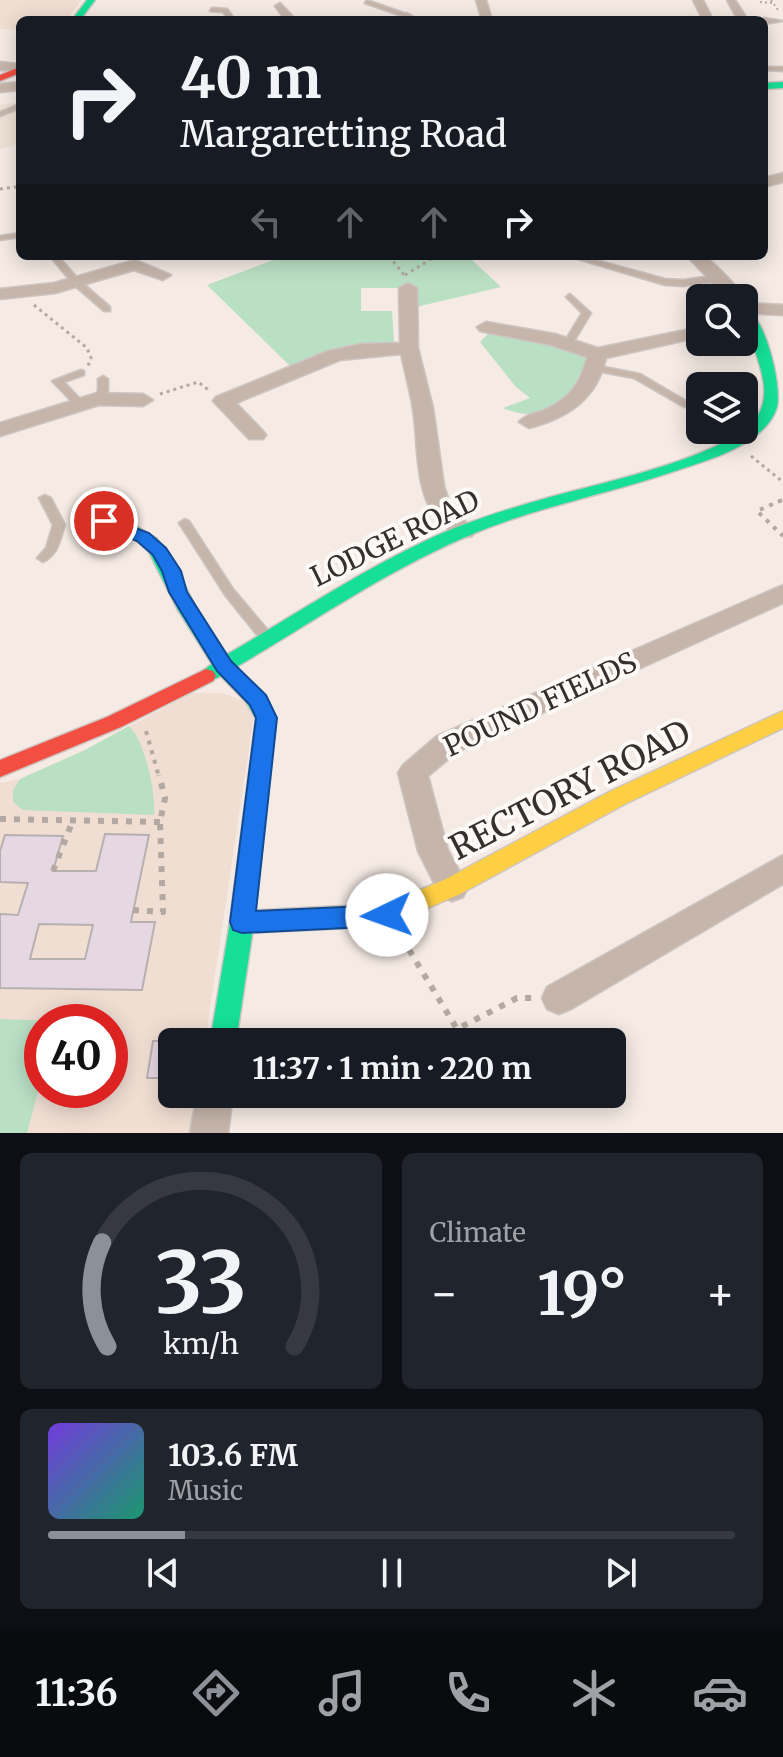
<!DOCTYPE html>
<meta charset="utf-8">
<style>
body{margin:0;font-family:Merriweather,serif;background:#20242c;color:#f1f3f6;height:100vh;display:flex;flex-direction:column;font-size:30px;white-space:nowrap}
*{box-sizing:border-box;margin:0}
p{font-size:26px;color:#9ea1a6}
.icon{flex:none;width:44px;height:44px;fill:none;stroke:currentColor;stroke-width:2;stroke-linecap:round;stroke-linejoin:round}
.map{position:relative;height:1133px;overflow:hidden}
.details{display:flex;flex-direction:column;gap:20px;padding:20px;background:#0d0f14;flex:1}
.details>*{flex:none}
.banner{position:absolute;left:16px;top:16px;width:752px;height:244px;border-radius:12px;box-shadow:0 4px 20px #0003;background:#171b24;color:#f1f3f6;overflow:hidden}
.controls{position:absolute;left:686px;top:284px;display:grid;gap:16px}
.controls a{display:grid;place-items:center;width:72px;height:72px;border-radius:12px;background:#171b24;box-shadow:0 4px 20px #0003;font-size:40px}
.speed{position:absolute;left:24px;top:1004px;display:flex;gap:16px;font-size:40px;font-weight:700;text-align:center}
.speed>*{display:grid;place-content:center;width:104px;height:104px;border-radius:50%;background:#171b24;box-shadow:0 4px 20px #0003;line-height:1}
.speed .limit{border:12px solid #d22;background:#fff;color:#111}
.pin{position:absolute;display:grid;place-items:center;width:68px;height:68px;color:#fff;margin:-34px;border:4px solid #fff;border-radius:50%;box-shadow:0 2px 8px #0007}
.me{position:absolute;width:88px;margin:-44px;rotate:267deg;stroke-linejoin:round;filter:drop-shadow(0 0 6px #0008)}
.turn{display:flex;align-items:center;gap:28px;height:168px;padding:0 32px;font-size:36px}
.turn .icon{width:104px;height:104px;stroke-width:2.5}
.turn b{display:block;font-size:56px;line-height:68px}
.lanes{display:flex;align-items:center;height:76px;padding:0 32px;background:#0003;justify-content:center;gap:40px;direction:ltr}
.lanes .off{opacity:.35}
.big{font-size:60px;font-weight:700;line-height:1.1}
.details .card{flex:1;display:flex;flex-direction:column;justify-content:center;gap:12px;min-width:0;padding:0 28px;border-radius:12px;background:#20242c}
.details .dial{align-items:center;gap:0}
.dial svg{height:208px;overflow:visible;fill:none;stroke:#363941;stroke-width:7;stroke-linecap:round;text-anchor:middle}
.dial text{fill:#f1f3f6;stroke:none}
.song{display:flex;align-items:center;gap:24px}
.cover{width:96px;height:96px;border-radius:12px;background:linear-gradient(135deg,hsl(260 70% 55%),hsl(160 70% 35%))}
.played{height:8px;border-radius:4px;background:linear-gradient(90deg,#8c9099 20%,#363941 20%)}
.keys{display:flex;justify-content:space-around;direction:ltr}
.heat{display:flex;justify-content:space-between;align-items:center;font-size:44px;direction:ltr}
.details .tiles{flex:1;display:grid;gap:20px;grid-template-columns:1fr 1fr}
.card:last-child{grid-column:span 2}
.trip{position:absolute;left:158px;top:1028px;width:468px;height:80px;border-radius:12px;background:#171b24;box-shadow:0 4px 20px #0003;font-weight:700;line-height:80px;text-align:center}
.dock{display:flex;height:128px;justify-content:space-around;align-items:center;background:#090b0e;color:#9ea1a6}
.dock .icon{width:56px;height:56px}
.dock .on{color:#8c9099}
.dock b{font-size:36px;color:#f1f3f6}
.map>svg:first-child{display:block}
.built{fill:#f0ded2;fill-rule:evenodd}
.industrial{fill:#ece2d4}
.green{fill:#bae0c4}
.building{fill:#e6d8e2;stroke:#b7b0b1;stroke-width:2;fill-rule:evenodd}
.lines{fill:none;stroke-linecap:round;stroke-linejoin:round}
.lane-casing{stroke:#cdc5c1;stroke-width:3}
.street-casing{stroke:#cdc5c1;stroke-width:3}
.fast-casing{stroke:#cdc5c1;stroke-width:3}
.slow-casing{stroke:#cdc5c1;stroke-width:3}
.jam-casing{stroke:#cdc5c1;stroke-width:3}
.path-far3{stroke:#b4a9a2;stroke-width:2;stroke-dasharray:2 3;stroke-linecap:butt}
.path-far2{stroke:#b4a9a2;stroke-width:3;stroke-dasharray:3 4;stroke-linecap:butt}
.path-far1{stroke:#b4a9a2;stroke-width:4;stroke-dasharray:4 6;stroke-linecap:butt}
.path{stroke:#b4a9a2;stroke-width:6;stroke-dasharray:6 8;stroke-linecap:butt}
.lane{fill:#c6b5ab;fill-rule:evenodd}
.street{fill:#c6b5ab;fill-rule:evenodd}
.fast{fill:#16e098;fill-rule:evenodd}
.slow{fill:#ffcf43;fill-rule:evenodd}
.jam{fill:#f24e42;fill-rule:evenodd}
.route{fill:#1a73e8;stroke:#114b97;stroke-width:2}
.labels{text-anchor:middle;stroke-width:8;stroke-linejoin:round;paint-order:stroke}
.street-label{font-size:28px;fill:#372f2b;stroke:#fdf9f7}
.near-street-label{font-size:34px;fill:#372f2b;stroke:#fdf9f7}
</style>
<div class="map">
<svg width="783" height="1133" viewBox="0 0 783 1133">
<rect width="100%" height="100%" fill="#f5eae4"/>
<path class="built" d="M0,0H82L66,20H20V30L0,29Z
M192,693H223L243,701L254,715L205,1042H172V1094H197L191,1133H0V783L20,779L85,750ZM42,1022H110V1090H42Z"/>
<path class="industrial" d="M20,102V144L0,149V105Z"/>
<path class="green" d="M284,256H302L307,260L322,256H476L470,258L501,287L416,307L413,288H361V311H392L394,342L354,345L290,366L207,285Z
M499,332L584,353L588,359C576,399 546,427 503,408L530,398L516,387L480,342L488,334Z
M129,726C145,741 156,793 154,815L23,810L13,802V790L20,779L85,750Z
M0,1019L57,1021L42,1022V1077L27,1133H0Z"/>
<path class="building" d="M105,834L149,835L131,922H155L142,990L0,988V914L18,915L28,883L0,882V851L5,835L63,836L53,871H96ZM39,924L93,925L85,959H30Z
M153,1041H186L172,1042V1078H147Z"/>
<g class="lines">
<defs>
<path id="lane" d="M367,0L409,15L410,16L405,17L365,3Z
M212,8L227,9L235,20H229L223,12L210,11Z
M783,67V71L764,70L766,67Z
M20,104V108L0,116V112Z
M20,233V237L0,240V236Z
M50,256H58L79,280L110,307V311H104L73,284Z
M568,256H581L665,279L683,280L720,275L724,278L720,281L683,286L665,285Z
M570,294L591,313L571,346L568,347L563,344L582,313L566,297Z
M594,365L640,374L693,405L692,407H684L634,378L591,370L589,368Z
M81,370L84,371V375L64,382L84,403L79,406L75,405L52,381Z
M103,376L108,379V391L101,401H93L92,399L98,391V379Z
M45,495L51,498L65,525C60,540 58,555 43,562L37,558L46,548L53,525L39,498Z
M185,519L189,521L233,589L272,635L273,638L272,641H262L225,595L179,523Z"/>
<path id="street" d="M476,0H486L492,20H482Z
M693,0H703L713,20H703Z
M727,0H735L748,20H738Z
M280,3L296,20H285L275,6Z
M407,13L418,20H406L402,16Z
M764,18L782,21L764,24V20H759Z
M0,62L20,64V72L0,70Z
M20,82V90L0,92V84Z
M783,173V182L764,187V178Z
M687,256H705C720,269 733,282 745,298L744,299L727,298Z
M135,260L171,275L163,280L134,270L55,293L0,299V289L54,283Z
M408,283L417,288L418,348L433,408L444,486L452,510L476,531L472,536C460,539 454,535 445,527C413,500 419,447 413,409C410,391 405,372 401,354L340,360L236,403L263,431L266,435L263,439H249L213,401L216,397L328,351L361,344L400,343L399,288Z
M744,303L783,305V315L744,313Z
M486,322L555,334L598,348L700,327V337L606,358C597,399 568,418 529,428L519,422C525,415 533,414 542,411C568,400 581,384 587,357L551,345L480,331L477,327Z
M97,393L143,394L153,400L143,406L99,405L0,436V423Z
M783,585V603L457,752L428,776L448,850L468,887L463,897L452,901L441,897L418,851L398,773L403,765L437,736Z
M783,855V884L571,1009L559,1014L547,1009L542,998L547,987Z
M197,1094H233L228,1133H190Z"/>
<path id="fast" d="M87,0H95L80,20H72Z
M783,82V88L764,89V83Z
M744,307C765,315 782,385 777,407C774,417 768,425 760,432C736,453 702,462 672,472C607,494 538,507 475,533C390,568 315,621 236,667L265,698L276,718L254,922L236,1042H210L230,922L256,718L246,702L221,676L206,683L199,681L196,676L212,664L178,610L149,552L136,540L122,533L77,523L74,519L77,515L83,514L134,525L156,538L169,555L197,610L226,655C293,616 357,573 427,540C468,521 511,508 554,496C602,483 728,456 756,418C780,386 744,340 744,307Z"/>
<path id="slow" d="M783,711V728L625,804L460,894L396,922L387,926L242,933L233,930L230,922L233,914L242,911L386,904L444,880L609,792Z"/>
<path id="jam" d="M20,67V73L0,81V75Z
M206,669L213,671L216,676L213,681L121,727L0,777V760L107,717Z"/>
</defs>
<use href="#lane" class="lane-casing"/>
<use href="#street" class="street-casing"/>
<use href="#fast" class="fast-casing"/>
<use href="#slow" class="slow-casing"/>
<use href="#jam" class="jam-casing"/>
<path class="path-far3" d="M771,0L778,10
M760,2L773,3"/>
<path class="path-far2" d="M0,189L16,187
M389,256L405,276
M405,275L436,256
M34,305L87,348L91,358L88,366
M160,394L198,382L210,391
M751,456L783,482
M778,502L783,500"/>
<path class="path-far1" d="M782,500L757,511L783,536
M146,731L159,777"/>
<path class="path" d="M0,819L160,822
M53,871L73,820
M133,910L163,912L160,822L165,798L159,775
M402,938L457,1029L517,998H534"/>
<use href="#lane" class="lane"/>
<use href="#street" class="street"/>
<use href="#fast" class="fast"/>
<use href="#slow" class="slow"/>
<use href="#jam" class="jam"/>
</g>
<path class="route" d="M104,516L149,533L166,548L181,571L187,592L231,661L266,695L277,718L256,911L387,905L396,908L400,915L396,923L387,926L242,933L233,930L230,922L256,718L250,705L217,671L169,592L162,571L153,555L137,541L98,525L95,521Z"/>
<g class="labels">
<g class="street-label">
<text transform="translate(395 538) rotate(-26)" y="10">LODGE ROAD</text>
<text transform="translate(540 704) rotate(-25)" y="10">POUND FIELDS</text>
</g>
<g class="near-street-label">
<text transform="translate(570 790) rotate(-27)" y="12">RECTORY ROAD</text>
</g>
</g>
</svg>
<div class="controls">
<a><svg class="icon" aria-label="search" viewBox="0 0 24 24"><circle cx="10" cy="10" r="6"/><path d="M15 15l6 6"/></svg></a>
<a><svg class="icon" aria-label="layers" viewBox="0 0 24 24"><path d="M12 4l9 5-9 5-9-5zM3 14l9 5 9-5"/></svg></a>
</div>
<div class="speed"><div class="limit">40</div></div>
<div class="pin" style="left:104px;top:521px;background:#d93025"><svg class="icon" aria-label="arrive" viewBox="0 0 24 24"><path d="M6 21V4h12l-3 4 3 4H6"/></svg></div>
<svg class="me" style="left:387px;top:915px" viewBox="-20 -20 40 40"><circle r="19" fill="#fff"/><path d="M0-13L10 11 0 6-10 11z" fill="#1a73e8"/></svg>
<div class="trip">11:37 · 1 min · 220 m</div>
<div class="banner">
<div class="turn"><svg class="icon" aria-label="right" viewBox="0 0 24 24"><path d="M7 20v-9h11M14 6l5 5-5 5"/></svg><div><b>40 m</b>Margaretting Road</div></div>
<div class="lanes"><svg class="icon off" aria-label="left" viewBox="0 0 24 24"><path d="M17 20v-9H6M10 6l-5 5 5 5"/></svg><svg class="icon off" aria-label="ahead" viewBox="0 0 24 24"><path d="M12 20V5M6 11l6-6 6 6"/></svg><svg class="icon off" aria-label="ahead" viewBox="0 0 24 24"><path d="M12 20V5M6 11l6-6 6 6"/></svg><svg class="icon" aria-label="right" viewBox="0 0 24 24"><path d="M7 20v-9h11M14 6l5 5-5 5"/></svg></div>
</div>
</div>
<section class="details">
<div class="tiles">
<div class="card dial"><svg viewBox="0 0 100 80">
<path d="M14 69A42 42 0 1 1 86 69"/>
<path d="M14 69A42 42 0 0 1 12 29" stroke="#8c9099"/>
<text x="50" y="56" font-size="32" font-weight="700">33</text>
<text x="50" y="72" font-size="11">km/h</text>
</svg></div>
<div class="card"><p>Climate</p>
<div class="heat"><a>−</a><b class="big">19°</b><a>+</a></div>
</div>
<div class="card">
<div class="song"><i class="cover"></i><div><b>103.6 FM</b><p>Music</p></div></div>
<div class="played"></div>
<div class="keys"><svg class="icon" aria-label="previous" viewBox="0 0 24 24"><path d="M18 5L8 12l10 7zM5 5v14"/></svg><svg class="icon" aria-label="pause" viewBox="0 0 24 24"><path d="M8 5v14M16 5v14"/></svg><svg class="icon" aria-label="next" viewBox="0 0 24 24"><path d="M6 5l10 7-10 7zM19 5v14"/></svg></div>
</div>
</div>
</section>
<nav class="dock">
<b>11:36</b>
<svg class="icon on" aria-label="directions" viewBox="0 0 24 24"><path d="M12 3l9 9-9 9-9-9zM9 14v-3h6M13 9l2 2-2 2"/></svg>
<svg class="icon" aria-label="music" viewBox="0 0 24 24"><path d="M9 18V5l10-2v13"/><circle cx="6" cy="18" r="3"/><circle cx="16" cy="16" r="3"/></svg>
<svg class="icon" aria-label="phone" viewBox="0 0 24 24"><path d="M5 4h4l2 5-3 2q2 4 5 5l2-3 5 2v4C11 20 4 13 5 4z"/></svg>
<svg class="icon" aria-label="climate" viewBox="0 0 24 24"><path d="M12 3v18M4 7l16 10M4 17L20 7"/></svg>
<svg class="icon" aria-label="car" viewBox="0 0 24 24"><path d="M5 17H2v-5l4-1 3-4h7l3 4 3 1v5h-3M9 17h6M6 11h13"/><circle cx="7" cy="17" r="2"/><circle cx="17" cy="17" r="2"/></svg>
</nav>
